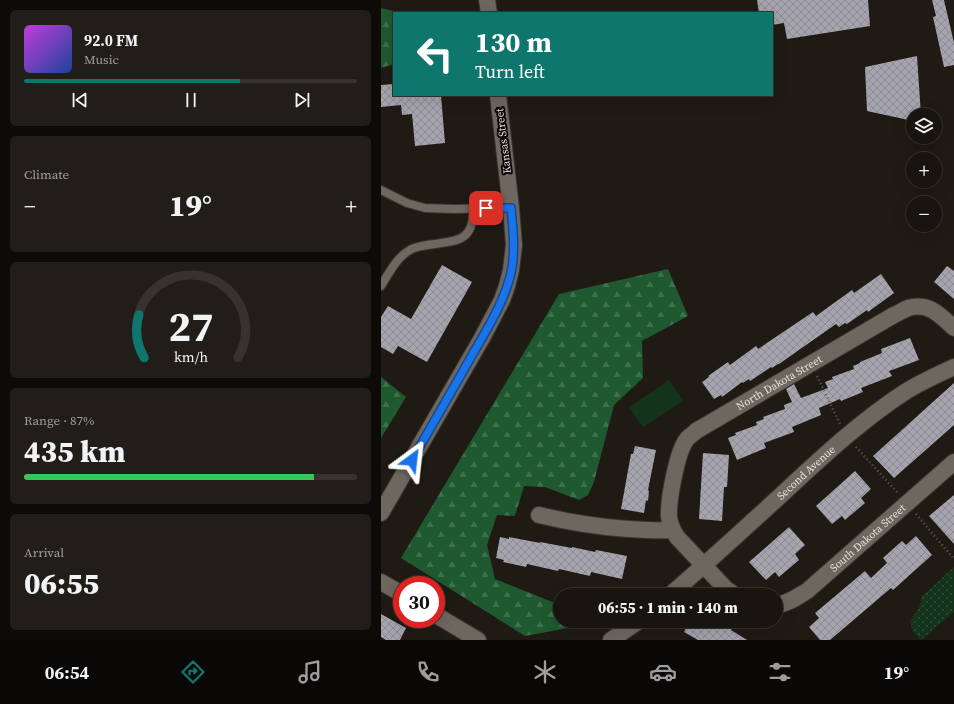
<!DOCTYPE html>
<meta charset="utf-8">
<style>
body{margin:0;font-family:"Source Serif 4",serif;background:#211d18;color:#f1f3f6;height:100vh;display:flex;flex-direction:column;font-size:15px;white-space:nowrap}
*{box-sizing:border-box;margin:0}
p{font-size:13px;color:#9f9e9e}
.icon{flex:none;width:22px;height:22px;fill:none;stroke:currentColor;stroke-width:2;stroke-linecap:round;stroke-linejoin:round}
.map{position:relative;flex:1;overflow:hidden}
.details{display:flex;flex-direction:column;gap:10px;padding:10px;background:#0d0b08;width:381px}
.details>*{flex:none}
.banner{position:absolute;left:12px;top:12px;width:380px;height:84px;border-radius:0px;box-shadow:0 4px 16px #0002,0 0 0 1px #36332f;background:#0f766e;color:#fff;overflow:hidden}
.tools{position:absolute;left:525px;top:108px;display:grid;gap:8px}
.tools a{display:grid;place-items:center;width:36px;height:36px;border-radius:50%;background:#18140f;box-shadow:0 4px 16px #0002,0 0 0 1px #36332f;font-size:20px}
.speed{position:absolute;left:12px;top:576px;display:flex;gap:8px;font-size:20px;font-weight:700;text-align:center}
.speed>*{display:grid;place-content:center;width:52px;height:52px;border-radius:50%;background:#18140f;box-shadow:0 4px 16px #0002,0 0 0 1px #36332f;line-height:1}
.speed .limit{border:6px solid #d22;background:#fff;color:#111}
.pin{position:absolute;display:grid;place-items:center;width:34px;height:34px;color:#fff;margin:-17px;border-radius:8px;box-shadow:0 2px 6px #0006}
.me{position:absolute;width:44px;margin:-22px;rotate:30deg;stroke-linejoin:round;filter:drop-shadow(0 0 3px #0008)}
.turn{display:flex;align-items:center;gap:14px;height:84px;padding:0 16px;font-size:18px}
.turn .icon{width:52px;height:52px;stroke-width:2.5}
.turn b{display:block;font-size:28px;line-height:34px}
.big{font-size:30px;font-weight:800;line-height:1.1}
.details .widget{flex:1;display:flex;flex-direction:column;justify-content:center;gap:6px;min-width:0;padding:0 14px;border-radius:6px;background:#211d18}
.details .dial{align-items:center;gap:0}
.dial svg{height:104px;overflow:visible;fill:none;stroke:#36332f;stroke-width:7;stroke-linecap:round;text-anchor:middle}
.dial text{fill:#f1f3f6;stroke:none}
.song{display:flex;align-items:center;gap:12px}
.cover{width:48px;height:48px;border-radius:6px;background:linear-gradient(135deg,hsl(290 70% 55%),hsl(220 70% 35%))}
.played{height:4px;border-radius:2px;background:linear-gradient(90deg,#0f766e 65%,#36332f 65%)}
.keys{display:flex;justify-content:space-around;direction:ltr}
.heat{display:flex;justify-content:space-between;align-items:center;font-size:22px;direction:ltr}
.charge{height:6px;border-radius:3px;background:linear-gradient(90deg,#34c759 87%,#36332f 0)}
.trip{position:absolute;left:172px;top:588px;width:230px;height:40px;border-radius:20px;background:#18140f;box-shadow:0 4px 16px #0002,0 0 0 1px #36332f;font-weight:800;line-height:40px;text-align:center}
.menu{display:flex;height:64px;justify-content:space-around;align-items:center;background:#0a0806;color:#9f9e9e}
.menu .icon{width:28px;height:28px}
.menu .on{color:#0f766e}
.menu b{font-size:18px;color:#f1f3f6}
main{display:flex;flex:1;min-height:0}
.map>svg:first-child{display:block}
.grass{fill:url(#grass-dots)}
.forest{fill:url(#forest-firs)}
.pitch{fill:#14331b}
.building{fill:url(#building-cross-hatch)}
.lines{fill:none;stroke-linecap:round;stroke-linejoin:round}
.service-casing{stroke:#393532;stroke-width:10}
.minor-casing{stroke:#393532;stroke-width:18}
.path{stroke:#605b55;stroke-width:2.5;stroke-dasharray:1 3;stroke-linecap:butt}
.service{stroke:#6e675f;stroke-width:8}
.minor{stroke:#6e675f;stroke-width:16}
.route-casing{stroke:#114b97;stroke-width:10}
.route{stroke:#1a73e8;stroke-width:7}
.labels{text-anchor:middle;stroke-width:4;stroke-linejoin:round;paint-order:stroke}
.street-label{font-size:11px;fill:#e4e0dc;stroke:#080604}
</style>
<main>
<section class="details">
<div class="widget">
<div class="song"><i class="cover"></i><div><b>92.0 FM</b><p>Music</p></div></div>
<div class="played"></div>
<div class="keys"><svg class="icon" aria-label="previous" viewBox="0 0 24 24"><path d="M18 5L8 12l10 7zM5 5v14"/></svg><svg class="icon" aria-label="pause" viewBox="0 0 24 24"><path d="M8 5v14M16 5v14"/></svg><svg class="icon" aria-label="next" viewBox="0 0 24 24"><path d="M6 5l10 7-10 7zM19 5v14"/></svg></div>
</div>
<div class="widget"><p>Climate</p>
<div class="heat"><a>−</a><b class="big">19°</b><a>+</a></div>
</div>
<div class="widget dial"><svg viewBox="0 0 100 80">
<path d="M14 69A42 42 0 1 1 86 69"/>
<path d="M14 69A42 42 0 0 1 10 36" stroke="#0f766e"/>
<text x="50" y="56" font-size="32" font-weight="700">27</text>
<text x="50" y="72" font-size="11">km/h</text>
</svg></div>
<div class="widget"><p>Range · 87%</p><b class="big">435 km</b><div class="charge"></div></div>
<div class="widget"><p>Arrival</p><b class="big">06:55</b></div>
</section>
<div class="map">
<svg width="573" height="640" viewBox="0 0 573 640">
<defs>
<pattern id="grass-dots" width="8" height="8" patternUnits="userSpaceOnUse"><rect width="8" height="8" fill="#14331b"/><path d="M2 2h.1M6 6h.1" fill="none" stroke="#36503c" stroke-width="1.8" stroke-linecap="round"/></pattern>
<pattern id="forest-firs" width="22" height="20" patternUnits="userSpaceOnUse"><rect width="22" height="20" fill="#1f592f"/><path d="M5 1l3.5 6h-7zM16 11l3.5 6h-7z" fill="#3f714d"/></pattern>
<pattern id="building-cross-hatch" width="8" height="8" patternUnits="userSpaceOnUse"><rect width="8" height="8" fill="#a5a4ae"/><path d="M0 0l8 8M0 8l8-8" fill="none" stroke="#8d8c93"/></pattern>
</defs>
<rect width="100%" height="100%" fill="#201a14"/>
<path class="grass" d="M573,567V612L540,640L532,632L529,621L538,608L541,596Z"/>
<path class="forest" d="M0,8L21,13H13V64L0,68Z
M287,269L307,316L261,341L262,378L233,405L213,482L207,495L198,500L164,487L143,486L134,516L116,515L106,545L114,579L179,605V621H217L219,622L144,636L20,558L178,294Z
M0,377L25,397L0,438Z"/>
<path class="pitch" d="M288,380L302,401L262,427L248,407Z"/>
<path class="building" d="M376,0H487L489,26L406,39L403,23L391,25V13H378Z
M551,0H563L573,43V65L563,67L552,17L555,16Z
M536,56L540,115H532V121L486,111L484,67Z
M13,84V95H60L64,143L34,146L31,114L21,115L20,105L0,107V85Z
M61,265L91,282L46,362L17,346L12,354L0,347V317L7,306L30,319Z
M566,266L573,271V299L553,282Z
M500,274L513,293L487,312L486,310L466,324L464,323L458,327L455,324L398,364H397L391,368L390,367L369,381L368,379L362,383L361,382L341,397L340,395L333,399L321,382L328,377L327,376L347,362L349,365L375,346L377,349L432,312L435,316L471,290L473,293Z
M529,338L538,360L508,371L511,376L480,388L482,392L460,401L459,399L438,408L440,415L411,427L413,432L383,443L385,448L356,460L347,438L355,435L354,433L376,425L375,422L383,419L382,417L404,409L403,405L411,402L405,389L413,384L420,398L447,388L444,382L452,379L451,377L473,369L472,366L479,363V362L501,353L500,349Z
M573,383V425L513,478L492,456Z
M254,446L275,450L267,490L268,491L267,501L265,500L263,513L240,509L250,454H252Z
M322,453L348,455L346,487H343L341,521L318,519Z
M474,471L490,489L480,498L484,503L464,520L461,516L451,524L435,506Z
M573,495V544L548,516Z
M408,527L424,545L414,554L418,560L398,577L394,572L385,580L368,562Z
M535,536L551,555L512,590L510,588L449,640H439L428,627L438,618L434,613L484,571L490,578L506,563L502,558L521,541L525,545Z
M119,537L128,539V537L159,543V542L191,548V547L214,552L215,550L246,556L241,579L210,572L209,576L178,569L177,571L146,564L145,567L122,562L123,560L115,558Z
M0,614L25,628L19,640H5L0,637Z
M309,621H345L353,625L350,630L366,640H317L303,632Z"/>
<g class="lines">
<defs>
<path id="service" d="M0,190L26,203L44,208L72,209L130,208
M0,286C8,273 16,257 29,250C32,248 37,247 41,246C68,240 94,247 92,208"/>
<g id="minor">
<path d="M106,0L108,13"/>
<path d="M0,513L101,338L121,300L126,286L130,270L133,245L130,208L117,95"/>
<path d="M158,515C187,522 217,527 247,529C262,530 276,531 291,530"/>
<path d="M0,582L21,594"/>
<path id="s1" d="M289,595C326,563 362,530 398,497C438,460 478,422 524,392C540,382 556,375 573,367"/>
<path id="s2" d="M354,595L345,589L296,537C292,531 289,524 288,517C287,501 296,451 306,439C308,436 313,434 315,431L513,315C518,313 522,310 527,308C548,302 559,315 573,328"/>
<path id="s3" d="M395,605C407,604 416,597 426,591L573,462"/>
<path d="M55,615L97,640"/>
<path d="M230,640L258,621"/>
</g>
</defs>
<use href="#service" class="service-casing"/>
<use href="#minor" class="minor-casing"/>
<path class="path" d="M436,376L459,424
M475,447L516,492
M535,514L573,559"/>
<use href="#service" class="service"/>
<use href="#minor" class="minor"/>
</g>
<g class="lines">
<defs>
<path id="route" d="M31,460C51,425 71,391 90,357C106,329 125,300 131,268C134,248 132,228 130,208H105"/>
</defs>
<use href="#route" class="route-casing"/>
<use href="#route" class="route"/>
</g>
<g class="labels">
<g class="street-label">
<text transform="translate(122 141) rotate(-97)" y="4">Kansas Street</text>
<text dy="4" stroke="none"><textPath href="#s2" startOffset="293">North Dakota Street</textPath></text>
<text dy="4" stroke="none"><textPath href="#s1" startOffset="183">Second Avenue</textPath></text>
<text dy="4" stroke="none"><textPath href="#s3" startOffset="115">South Dakota Street</textPath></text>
</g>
</g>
</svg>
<div class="tools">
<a><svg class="icon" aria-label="layers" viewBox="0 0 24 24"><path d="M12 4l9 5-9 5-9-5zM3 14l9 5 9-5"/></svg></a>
<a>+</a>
<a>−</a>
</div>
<div class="speed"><div class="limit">30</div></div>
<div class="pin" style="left:105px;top:208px;background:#d93025"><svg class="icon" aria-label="arrive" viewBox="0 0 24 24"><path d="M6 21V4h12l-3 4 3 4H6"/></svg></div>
<svg class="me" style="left:31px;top:460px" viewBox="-20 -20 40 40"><path d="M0-17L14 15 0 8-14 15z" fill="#1a73e8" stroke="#fff" stroke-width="4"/></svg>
<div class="trip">06:55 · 1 min · 140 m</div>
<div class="banner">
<div class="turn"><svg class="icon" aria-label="left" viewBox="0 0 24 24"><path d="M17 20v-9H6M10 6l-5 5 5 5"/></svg><div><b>130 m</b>Turn left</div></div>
</div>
</div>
</main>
<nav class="menu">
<b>06:54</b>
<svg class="icon on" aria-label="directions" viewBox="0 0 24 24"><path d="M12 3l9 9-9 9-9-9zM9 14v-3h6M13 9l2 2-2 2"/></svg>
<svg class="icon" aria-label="music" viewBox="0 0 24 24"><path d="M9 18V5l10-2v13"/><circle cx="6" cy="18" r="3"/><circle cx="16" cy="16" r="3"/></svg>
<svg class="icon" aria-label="phone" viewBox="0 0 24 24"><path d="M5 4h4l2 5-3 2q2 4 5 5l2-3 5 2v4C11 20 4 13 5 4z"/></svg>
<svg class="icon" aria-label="climate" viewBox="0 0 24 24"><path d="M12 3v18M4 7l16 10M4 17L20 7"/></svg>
<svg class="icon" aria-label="car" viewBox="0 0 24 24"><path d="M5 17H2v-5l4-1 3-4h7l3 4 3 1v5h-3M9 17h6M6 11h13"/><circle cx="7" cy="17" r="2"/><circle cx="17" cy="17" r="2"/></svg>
<svg class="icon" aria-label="filters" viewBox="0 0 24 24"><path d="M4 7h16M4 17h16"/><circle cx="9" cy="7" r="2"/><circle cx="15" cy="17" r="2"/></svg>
<b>19°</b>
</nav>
